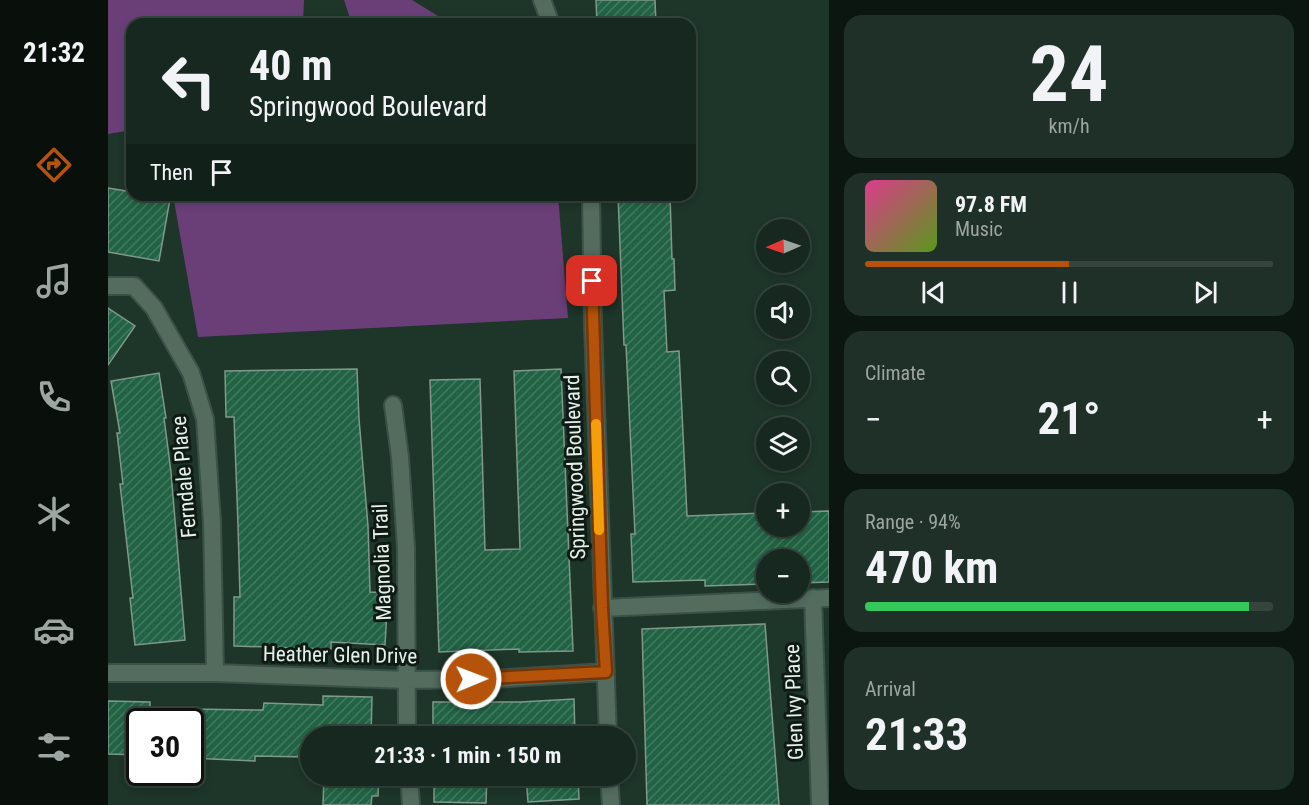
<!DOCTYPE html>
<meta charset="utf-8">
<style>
body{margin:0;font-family:"Roboto Condensed",sans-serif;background:#1f3028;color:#f1f3f6;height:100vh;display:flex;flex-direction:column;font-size:22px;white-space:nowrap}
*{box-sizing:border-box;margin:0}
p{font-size:20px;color:#9ea6a4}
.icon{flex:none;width:33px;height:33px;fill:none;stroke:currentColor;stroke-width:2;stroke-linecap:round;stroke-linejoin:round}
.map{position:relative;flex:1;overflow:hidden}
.drawer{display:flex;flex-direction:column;gap:15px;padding:15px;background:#0c1611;width:480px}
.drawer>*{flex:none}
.top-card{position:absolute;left:18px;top:18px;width:570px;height:183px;border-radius:18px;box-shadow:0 3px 9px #0003,0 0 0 2px #35443d;background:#16281f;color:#f1f3f6;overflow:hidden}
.needle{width:39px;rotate:268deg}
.buttons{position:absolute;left:648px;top:219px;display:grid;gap:12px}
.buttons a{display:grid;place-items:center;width:54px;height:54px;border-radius:50%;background:#16281f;box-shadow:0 3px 9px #0003,0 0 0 2px #35443d;font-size:30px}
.speed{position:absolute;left:18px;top:708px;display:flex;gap:12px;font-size:30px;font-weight:700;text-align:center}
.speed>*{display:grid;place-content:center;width:78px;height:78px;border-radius:50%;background:#16281f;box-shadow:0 3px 9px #0003,0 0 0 2px #35443d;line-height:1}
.speed .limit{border:3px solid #111;border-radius:9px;background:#fff;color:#111}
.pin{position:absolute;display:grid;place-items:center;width:51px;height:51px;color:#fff;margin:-26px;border-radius:12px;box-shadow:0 3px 9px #0006}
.me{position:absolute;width:66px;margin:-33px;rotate:89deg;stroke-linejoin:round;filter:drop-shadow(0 0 4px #0008)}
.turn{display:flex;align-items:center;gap:21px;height:126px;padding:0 24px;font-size:27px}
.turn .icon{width:78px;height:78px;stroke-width:2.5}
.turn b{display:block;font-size:42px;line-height:51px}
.then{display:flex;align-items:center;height:57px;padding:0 24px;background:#0003;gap:12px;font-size:22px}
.big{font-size:45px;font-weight:700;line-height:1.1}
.drawer .card{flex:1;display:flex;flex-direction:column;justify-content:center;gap:9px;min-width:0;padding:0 21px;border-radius:18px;background:#1f3028}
.drawer .dial{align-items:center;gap:0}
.dial b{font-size:78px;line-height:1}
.song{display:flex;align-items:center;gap:18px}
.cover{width:72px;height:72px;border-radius:9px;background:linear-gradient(135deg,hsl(330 70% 55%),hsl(90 70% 35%))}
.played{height:6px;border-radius:3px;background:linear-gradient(90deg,#b45309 50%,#35443d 50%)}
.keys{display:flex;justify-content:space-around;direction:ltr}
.heat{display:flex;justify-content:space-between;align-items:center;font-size:33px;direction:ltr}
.charge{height:9px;border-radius:4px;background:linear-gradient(90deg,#34c759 94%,#35443d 0)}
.trip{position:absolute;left:192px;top:726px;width:336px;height:60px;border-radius:30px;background:#16281f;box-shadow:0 3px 9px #0003,0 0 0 2px #35443d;font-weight:700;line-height:60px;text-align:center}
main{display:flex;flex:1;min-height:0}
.dock{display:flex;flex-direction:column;width:108px;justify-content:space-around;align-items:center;background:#09100c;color:#9ea6a4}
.dock .icon{width:42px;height:42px}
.dock .current{color:#b45309}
.dock b{font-size:27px;color:#f1f3f6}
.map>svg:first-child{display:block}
.water{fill:#6a3f78}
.building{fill:url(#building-hatch);stroke:#7f998a;stroke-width:1.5}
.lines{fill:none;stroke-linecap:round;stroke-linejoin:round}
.minor-casing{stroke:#3b5046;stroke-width:20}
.minor{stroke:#536c5e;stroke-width:16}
.route-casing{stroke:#753606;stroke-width:15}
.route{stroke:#b45309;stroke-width:10}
.slow{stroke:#f59e0b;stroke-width:10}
.labels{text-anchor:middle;stroke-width:6;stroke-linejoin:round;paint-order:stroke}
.street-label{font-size:21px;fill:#e3f1e9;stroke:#101a15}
</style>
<main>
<nav class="dock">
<b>21:32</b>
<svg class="icon current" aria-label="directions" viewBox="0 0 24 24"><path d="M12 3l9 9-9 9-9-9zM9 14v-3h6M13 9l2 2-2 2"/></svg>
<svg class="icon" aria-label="music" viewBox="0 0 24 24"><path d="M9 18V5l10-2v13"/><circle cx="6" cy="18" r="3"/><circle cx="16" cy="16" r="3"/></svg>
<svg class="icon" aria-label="phone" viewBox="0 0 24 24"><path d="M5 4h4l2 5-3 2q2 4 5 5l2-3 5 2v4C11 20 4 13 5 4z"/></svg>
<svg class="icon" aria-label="climate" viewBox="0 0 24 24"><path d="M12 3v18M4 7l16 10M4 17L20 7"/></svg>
<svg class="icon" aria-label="car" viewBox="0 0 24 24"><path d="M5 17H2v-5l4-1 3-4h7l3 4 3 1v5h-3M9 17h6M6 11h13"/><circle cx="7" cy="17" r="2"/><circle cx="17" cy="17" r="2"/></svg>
<svg class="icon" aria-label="filters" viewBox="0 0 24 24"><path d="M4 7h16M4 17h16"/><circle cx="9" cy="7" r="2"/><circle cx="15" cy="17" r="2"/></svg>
</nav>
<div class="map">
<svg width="721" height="805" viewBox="0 0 721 805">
<defs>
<pattern id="building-hatch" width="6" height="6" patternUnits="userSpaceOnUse" patternTransform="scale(1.5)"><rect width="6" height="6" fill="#226345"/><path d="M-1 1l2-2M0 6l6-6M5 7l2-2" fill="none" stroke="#427a60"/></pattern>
</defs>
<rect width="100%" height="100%" fill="#1e3529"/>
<path class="water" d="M0,0H196L195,24H24V130L0,134Z
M236,0H304L343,24H244Z
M65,195H450L460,318L90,337Z"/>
<path class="building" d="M488,0H547L548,24H489Z
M0,188L24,192V195H39L62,199L51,261L0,252Z
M510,195H562L564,259H566L567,290L556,291L559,352L571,351L579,516L658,513V526H692V512L721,511V582L692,583V560H658V584L597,586V580L525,582L523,534H527L518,345H516Z
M0,308L27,326L0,365Z
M249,369L251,419L260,526L262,592L280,593L277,645L223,642V649L126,646V597H132L130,525L126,417H118L117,371Z
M453,369L465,651L411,652V649L331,652L322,380L372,379L377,550L412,549L406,371Z
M51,373L58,418H56L63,472L77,640L27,645L22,598H25L12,484H15L9,433H12L3,381Z
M657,624L671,805H539L534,629Z
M215,696L264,697L263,736H201L200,757L147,756V761L82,758V709L155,710L156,703L215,705Z
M466,699L467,736H325V702H412Z
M0,701L42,702V722H32V755L0,754Z
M216,776H271L270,796H264L263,805H215Z
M326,776H379L378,803L326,802Z
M418,776H470L471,799L420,802Z"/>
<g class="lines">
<defs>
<path id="minor" d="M434,0L443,24
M483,195L485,324L500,736
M0,286H26L46,308L83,373L97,419L104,522L107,673
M285,405L292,457L298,548L299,736
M705,598L712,805
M494,608L721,598
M0,673H107L299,680L385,679L498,672
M301,776L303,805
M501,776L503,805"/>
</defs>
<use href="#minor" class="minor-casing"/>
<use href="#minor" class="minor"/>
</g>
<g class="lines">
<defs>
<path id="route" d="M363,679L498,672L494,608L484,281"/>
</defs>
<use href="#route" class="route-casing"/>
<use href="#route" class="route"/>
<path class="slow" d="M488,424L491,530"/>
</g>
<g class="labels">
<g class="street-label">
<text transform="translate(467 467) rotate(-92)" y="7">Springwood Boulevard</text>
<text transform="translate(76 477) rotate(-95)" y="7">Ferndale Place</text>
<text transform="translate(274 562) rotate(-92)" y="7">Magnolia Trail</text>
<text transform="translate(232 655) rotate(1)" y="7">Heather Glen Drive</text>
<text transform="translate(686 702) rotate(-92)" y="7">Glen Ivy Place</text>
</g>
</g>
</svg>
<div class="buttons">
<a><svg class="needle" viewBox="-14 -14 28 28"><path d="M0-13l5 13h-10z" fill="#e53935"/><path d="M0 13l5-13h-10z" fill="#9ea6a4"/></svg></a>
<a><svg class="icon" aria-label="sound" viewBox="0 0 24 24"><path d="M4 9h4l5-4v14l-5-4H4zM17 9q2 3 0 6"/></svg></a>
<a><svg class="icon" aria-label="search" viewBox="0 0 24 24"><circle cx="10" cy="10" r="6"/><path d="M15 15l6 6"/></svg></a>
<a><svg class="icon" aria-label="layers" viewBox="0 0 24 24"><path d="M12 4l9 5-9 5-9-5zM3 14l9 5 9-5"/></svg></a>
<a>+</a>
<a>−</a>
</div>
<div class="speed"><div class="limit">30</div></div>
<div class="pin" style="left:484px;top:281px;background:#d93025"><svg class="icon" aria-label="arrive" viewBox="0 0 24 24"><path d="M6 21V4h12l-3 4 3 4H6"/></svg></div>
<svg class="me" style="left:363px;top:679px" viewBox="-20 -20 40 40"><circle r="17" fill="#b45309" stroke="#fff" stroke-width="3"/><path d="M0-11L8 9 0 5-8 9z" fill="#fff"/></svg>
<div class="trip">21:33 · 1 min · 150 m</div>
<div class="top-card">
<div class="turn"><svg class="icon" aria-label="left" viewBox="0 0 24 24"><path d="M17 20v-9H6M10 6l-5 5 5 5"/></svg><div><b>40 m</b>Springwood Boulevard</div></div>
<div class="then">Then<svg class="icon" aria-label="arrive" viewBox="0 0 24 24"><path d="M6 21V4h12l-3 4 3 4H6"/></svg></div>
</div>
</div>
<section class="drawer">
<div class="card dial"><b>24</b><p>km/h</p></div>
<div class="card">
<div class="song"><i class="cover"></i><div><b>97.8 FM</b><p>Music</p></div></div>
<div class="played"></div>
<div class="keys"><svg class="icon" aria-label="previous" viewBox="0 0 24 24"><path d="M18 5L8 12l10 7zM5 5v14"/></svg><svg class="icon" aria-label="pause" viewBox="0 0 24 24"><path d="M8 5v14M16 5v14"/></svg><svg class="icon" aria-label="next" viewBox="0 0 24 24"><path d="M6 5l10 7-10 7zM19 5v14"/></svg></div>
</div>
<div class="card"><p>Climate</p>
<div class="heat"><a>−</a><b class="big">21°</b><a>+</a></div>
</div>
<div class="card"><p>Range · 94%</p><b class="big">470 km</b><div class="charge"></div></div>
<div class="card"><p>Arrival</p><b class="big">21:33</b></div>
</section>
</main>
